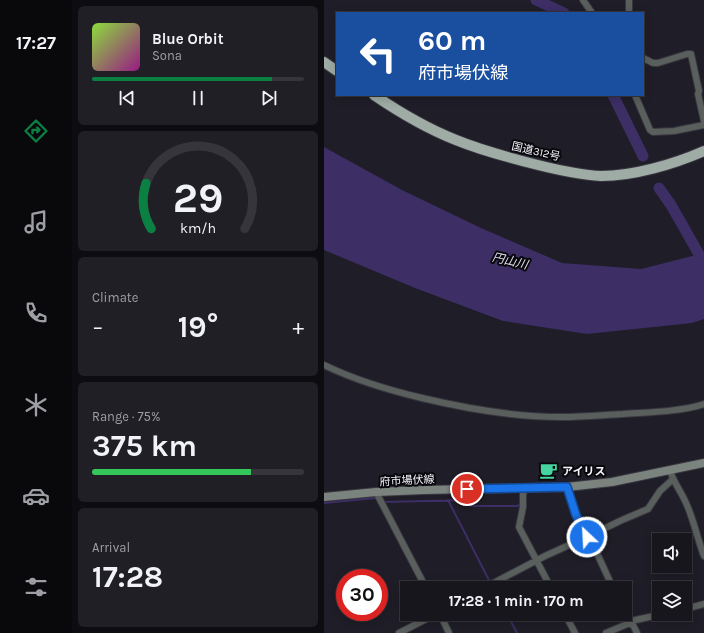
<!DOCTYPE html>
<meta charset="utf-8">
<style>
body{margin:0;font-family:Karla,"Noto Sans JP",sans-serif;background:#201f26;color:#f1f3f6;height:100vh;display:flex;flex-direction:column;font-size:15px;white-space:nowrap}
*{box-sizing:border-box;margin:0}
p{font-size:13px;color:#9e9fa4}
.icon{flex:none;width:22px;height:22px;fill:none;stroke:currentColor;stroke-width:2;stroke-linecap:round;stroke-linejoin:round}
.map{position:relative;flex:1;overflow:hidden}
.details{display:flex;flex-direction:column;gap:6px;padding:6px;background:#0d0c10;width:252px}
.details>*{flex:none}
.hud{position:absolute;left:12px;top:12px;width:308px;height:84px;border-radius:0px;box-shadow:0 2px 10px #0003,0 0 0 1px #36353b;background:#1a4fa0;color:#fff;overflow:hidden}
.buttons{position:absolute;left:328px;top:533px;display:grid;gap:8px}
.buttons a{display:grid;place-items:center;width:40px;height:40px;border-radius:0px;background:#17161d;box-shadow:0 2px 10px #0003,0 0 0 1px #36353b;font-size:20px}
.speed{position:absolute;left:12px;top:569px;display:flex;gap:8px;font-size:20px;font-weight:700;text-align:center}
.speed>*{display:grid;place-content:center;width:52px;height:52px;border-radius:50%;background:#17161d;box-shadow:0 2px 10px #0003,0 0 0 1px #36353b;line-height:1}
.speed .limit{border:6px solid #d22;background:#fff;color:#111}
.pin{position:absolute;display:grid;place-items:center;width:34px;height:34px;color:#fff;margin:-17px;border:2px solid #fff;border-radius:50%;box-shadow:0 1px 4px #0007}
.me{position:absolute;width:44px;margin:-22px;rotate:335deg;stroke-linejoin:round;filter:drop-shadow(0 0 3px #0008)}
.turn{display:flex;align-items:center;gap:14px;height:84px;padding:0 16px;font-size:18px}
.turn .icon{width:52px;height:52px;stroke-width:2.5}
.turn b{display:block;font-size:28px;line-height:34px}
.big{font-size:30px;font-weight:700;line-height:1.1}
.details .card{flex:1;display:flex;flex-direction:column;justify-content:center;gap:6px;min-width:0;padding:0 14px;border-radius:6px;background:#201f26}
.details .dial{align-items:center;gap:0}
.dial svg{height:104px;overflow:visible;fill:none;stroke:#36353b;stroke-width:7;stroke-linecap:round;text-anchor:middle}
.dial text{fill:#f1f3f6;stroke:none}
.song{display:flex;align-items:center;gap:12px}
.cover{width:48px;height:48px;border-radius:6px;background:linear-gradient(135deg,hsl(90 70% 55%),hsl(310 70% 35%))}
.played{height:4px;border-radius:2px;background:linear-gradient(90deg,#0b8043 85%,#36353b 85%)}
.keys{display:flex;justify-content:space-around;direction:ltr}
.heat{display:flex;justify-content:space-between;align-items:center;font-size:22px;direction:ltr}
.charge{height:6px;border-radius:3px;background:linear-gradient(90deg,#34c759 75%,#36353b 0)}
.trip{position:absolute;left:76px;top:581px;width:232px;height:40px;border-radius:0px;background:#17161d;box-shadow:0 2px 10px #0003,0 0 0 1px #36353b;font-weight:700;line-height:40px;text-align:center}
main{display:flex;flex:1;min-height:0}
.tabs{display:flex;flex-direction:column;width:72px;justify-content:space-around;align-items:center;background:#09090c;color:#9e9fa4}
.tabs .icon{width:28px;height:28px}
.tabs .active{color:#0b8043}
.tabs b{font-size:18px;color:#f1f3f6}
.map>svg:first-child{display:block}
.water{fill:#3d2e66}
.lines{fill:none;stroke-linecap:round;stroke-linejoin:round}
.stream{stroke:#3d2e66;stroke-width:2}
.river{stroke:#3d2e66;stroke-width:11}
.minor-casing{stroke:#393740;stroke-width:8}
.secondary-casing{stroke:#393740;stroke-width:10}
.trunk-casing{stroke:#393740;stroke-width:12}
.minor{stroke:#595f5c;stroke-width:6}
.secondary{stroke:#7a837e;stroke-width:8}
.trunk{stroke:#9eaca5;stroke-width:10}
.route-casing{stroke:#114b97;stroke-width:10}
.route{stroke:#1a73e8;stroke-width:7}
.labels{text-anchor:middle;stroke-width:4;stroke-linejoin:round;paint-order:stroke}
.street-label{font-size:11px;fill:#f5f4fb;stroke:#09080c}
.poi-label{font-size:11px;font-weight:bold;fill:#f5f4fb;stroke:#09080c;text-anchor:start}
.water-label{font-size:12px;font-style:italic;fill:#e1def0;stroke:#09080c}
</style>
<main>
<nav class="tabs">
<b>17:27</b>
<svg class="icon active" aria-label="directions" viewBox="0 0 24 24"><path d="M12 3l9 9-9 9-9-9zM9 14v-3h6M13 9l2 2-2 2"/></svg>
<svg class="icon" aria-label="music" viewBox="0 0 24 24"><path d="M9 18V5l10-2v13"/><circle cx="6" cy="18" r="3"/><circle cx="16" cy="16" r="3"/></svg>
<svg class="icon" aria-label="phone" viewBox="0 0 24 24"><path d="M5 4h4l2 5-3 2q2 4 5 5l2-3 5 2v4C11 20 4 13 5 4z"/></svg>
<svg class="icon" aria-label="climate" viewBox="0 0 24 24"><path d="M12 3v18M4 7l16 10M4 17L20 7"/></svg>
<svg class="icon" aria-label="car" viewBox="0 0 24 24"><path d="M5 17H2v-5l4-1 3-4h7l3 4 3 1v5h-3M9 17h6M6 11h13"/><circle cx="7" cy="17" r="2"/><circle cx="17" cy="17" r="2"/></svg>
<svg class="icon" aria-label="filters" viewBox="0 0 24 24"><path d="M4 7h16M4 17h16"/><circle cx="9" cy="7" r="2"/><circle cx="15" cy="17" r="2"/></svg>
</nav>
<section class="details">
<div class="card">
<div class="song"><i class="cover"></i><div><b>Blue Orbit</b><p>Sona</p></div></div>
<div class="played"></div>
<div class="keys"><svg class="icon" aria-label="previous" viewBox="0 0 24 24"><path d="M18 5L8 12l10 7zM5 5v14"/></svg><svg class="icon" aria-label="pause" viewBox="0 0 24 24"><path d="M8 5v14M16 5v14"/></svg><svg class="icon" aria-label="next" viewBox="0 0 24 24"><path d="M6 5l10 7-10 7zM19 5v14"/></svg></div>
</div>
<div class="card dial"><svg viewBox="0 0 100 80">
<path d="M14 69A42 42 0 1 1 86 69"/>
<path d="M14 69A42 42 0 0 1 10 34" stroke="#0b8043"/>
<text x="50" y="56" font-size="32" font-weight="700">29</text>
<text x="50" y="72" font-size="11">km/h</text>
</svg></div>
<div class="card"><p>Climate</p>
<div class="heat"><a>−</a><b class="big">19°</b><a>+</a></div>
</div>
<div class="card"><p>Range · 75%</p><b class="big">375 km</b><div class="charge"></div></div>
<div class="card"><p>Arrival</p><b class="big">17:28</b></div>
</section>
<div class="map">
<svg width="380" height="633" viewBox="0 0 380 633">
<rect width="100%" height="100%" fill="#1f1d27"/>
<path class="water" d="M0,147L78,190L157,228L238,263L317,269L380,253V319L368,323L263,334L179,321L91,288L0,250Z"/>
<g class="lines">
<path class="stream" d="M200,497L204,492L247,491L277,487
M124,500L169,588
M60,502L145,500L147,506H194L197,502
M0,503L51,498L54,500
M183,614L193,633"/>
<path class="river" d="M212,0L240,13
M289,95L319,156
M335,188L347,205L380,263"/>
<defs>
<path id="minor" d="M259,0L268,13
M305,13V0
M319,58L329,63H334L363,54H367L375,91L374,94L380,121
M311,95L326,130L329,132L350,131L380,125
M0,365C31,380 64,390 98,398C144,409 191,417 238,417C258,417 279,415 299,414C326,412 354,412 380,404
M346,470C349,482 357,491 362,503C370,520 373,538 380,556
M243,487L252,515L263,537
M199,488V507L195,527L227,588
M52,492L102,588
M265,536L289,588
M160,588L221,556L265,536L298,520L324,509L336,491L348,480
M301,609L313,633
M361,609L380,604
M116,614L125,633
M241,614L251,633
M307,621L339,614
M75,633L112,614
M282,633L308,622"/>
<path id="secondary" d="M0,497L52,492L100,490L243,487L288,482L380,463"/>
<path id="trunk" d="M0,62L13,71
M50,95C75,112 104,129 132,140C159,151 186,158 214,165C234,170 256,175 277,176C310,176 350,164 380,151"/>
</defs>
<use href="#minor" class="minor-casing"/>
<use href="#secondary" class="secondary-casing"/>
<use href="#trunk" class="trunk-casing"/>
<use href="#minor" class="minor"/>
<use href="#secondary" class="secondary"/>
<use href="#trunk" class="trunk"/>
</g>
<g class="lines">
<defs>
<path id="route" d="M143,489L243,487L252,515L263,537"/>
</defs>
<use href="#route" class="route-casing"/>
<use href="#route" class="route"/>
</g>
<defs>
<symbol id="cafe-bare" viewBox="-9 -9 18 18"><path d="M-5.5-4.5H6V0H3Q3 3.5 0 3.5H-2.5Q-5.5 3.5-5.5 0ZM3-3.2v2h1.7v-2ZM-6 4.5H4V6H-6Z" fill="#45d49f" stroke="#09080c" stroke-width="2.5" paint-order="stroke"/></symbol>
</defs>
<g fill-rule="evenodd">
<use href="#cafe-bare" x="212" y="458" width="25" height="25"/>
</g>
<g class="labels">
<g class="street-label">
<text transform="translate(212 151) rotate(13)" y="4">国道312号</text>
<text transform="translate(83 480) rotate(-3)" y="4">府市場伏線</text>
</g>
<g class="poi-label">
<text x="238" y="475">アイリス</text>
</g>
<g class="water-label">
<text transform="translate(186 261) rotate(13)" y="4">円山川</text>
</g>
</g>
</svg>
<div class="buttons">
<a><svg class="icon" aria-label="sound" viewBox="0 0 24 24"><path d="M4 9h4l5-4v14l-5-4H4zM17 9q2 3 0 6"/></svg></a>
<a><svg class="icon" aria-label="layers" viewBox="0 0 24 24"><path d="M12 4l9 5-9 5-9-5zM3 14l9 5 9-5"/></svg></a>
</div>
<div class="speed"><div class="limit">30</div></div>
<div class="pin" style="left:143px;top:489px;background:#d93025"><svg class="icon" aria-label="arrive" viewBox="0 0 24 24"><path d="M6 21V4h12l-3 4 3 4H6"/></svg></div>
<svg class="me" style="left:263px;top:537px" viewBox="-20 -20 40 40"><circle r="17" fill="#1a73e8" stroke="#fff" stroke-width="3"/><path d="M0-11L8 9 0 5-8 9z" fill="#fff"/></svg>
<div class="trip">17:28 · 1 min · 170 m</div>
<div class="hud">
<div class="turn"><svg class="icon" aria-label="left" viewBox="0 0 24 24"><path d="M17 20v-9H6M10 6l-5 5 5 5"/></svg><div><b>60 m</b>府市場伏線</div></div>
</div>
</div>
</main>
